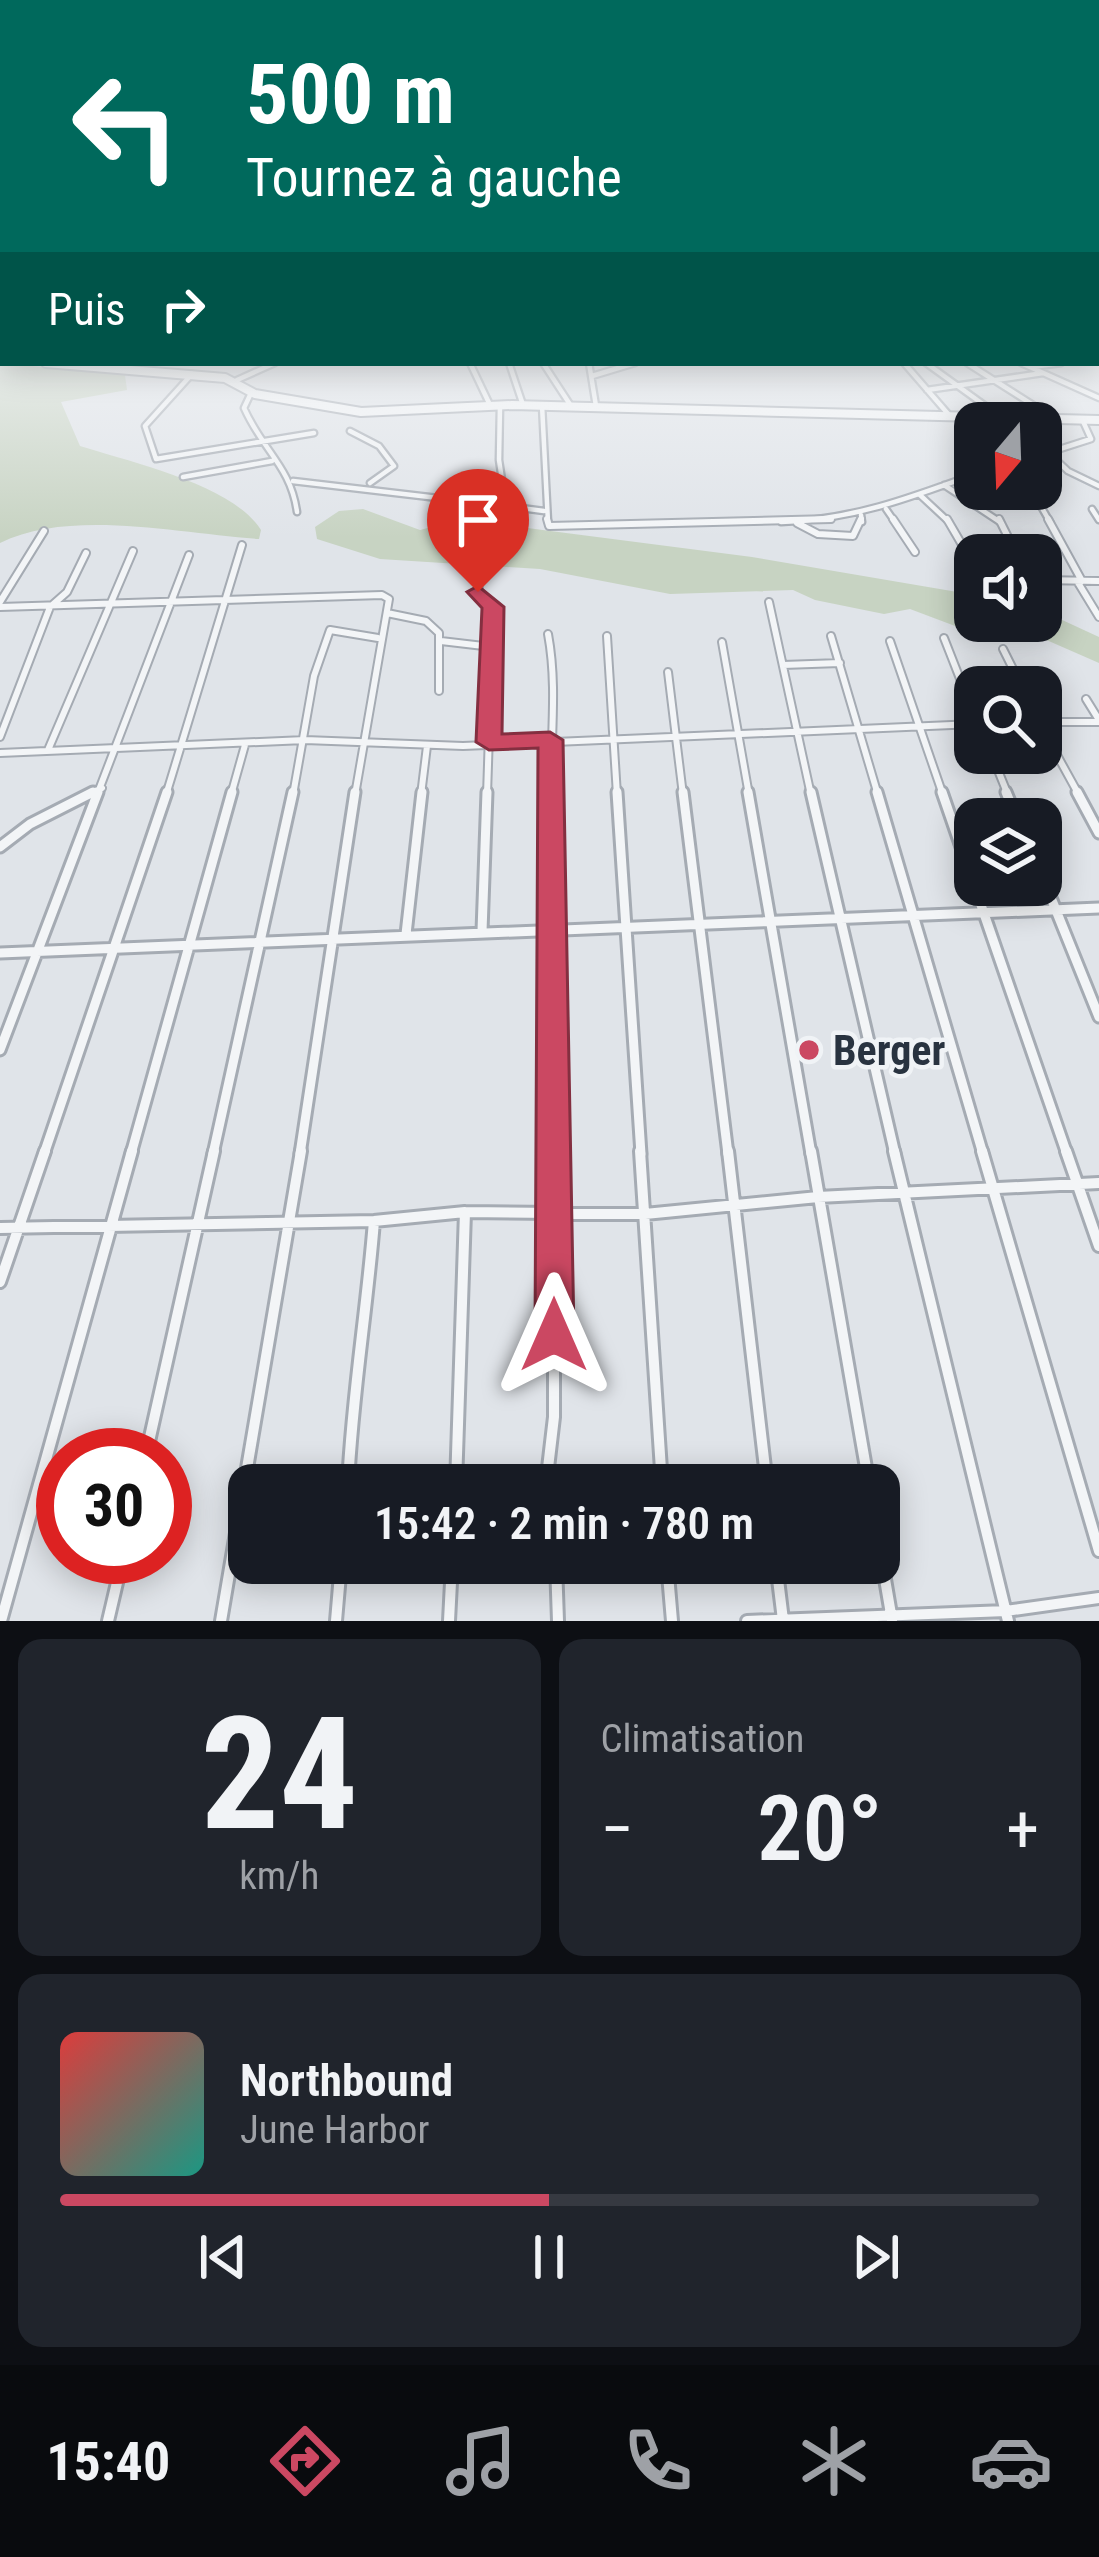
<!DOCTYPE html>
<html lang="fr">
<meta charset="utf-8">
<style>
body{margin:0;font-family:"Roboto Condensed",sans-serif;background:#20242c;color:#f1f3f6;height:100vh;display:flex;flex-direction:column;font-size:45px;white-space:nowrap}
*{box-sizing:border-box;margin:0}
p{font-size:39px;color:#9ea1a6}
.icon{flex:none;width:66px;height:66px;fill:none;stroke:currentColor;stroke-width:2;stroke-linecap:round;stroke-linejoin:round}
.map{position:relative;height:1621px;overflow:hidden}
.panel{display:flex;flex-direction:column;gap:18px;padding:18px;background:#0d0f14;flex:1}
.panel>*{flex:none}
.hud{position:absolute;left:0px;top:0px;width:1101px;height:366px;box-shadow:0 6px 30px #0003;background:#00695c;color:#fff;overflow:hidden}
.needle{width:78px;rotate:199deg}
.fabs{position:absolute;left:954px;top:402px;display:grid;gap:24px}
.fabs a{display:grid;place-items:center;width:108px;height:108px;border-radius:24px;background:#171b24;box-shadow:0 6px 30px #0003;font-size:60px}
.speed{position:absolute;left:36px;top:1428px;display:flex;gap:24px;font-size:60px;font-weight:700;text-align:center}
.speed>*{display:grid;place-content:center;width:156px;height:156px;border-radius:50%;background:#171b24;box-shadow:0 6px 30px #0003;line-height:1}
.speed .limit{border:18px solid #d22;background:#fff;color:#111}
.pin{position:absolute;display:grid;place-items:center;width:102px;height:102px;color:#fff;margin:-123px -51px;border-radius:50% 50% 50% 0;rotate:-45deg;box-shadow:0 0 12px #0007}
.pin .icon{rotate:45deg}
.me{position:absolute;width:132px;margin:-66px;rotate:0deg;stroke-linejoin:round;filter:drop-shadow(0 0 9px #0008)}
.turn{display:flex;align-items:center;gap:42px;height:252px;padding:0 48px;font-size:54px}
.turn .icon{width:156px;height:156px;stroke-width:2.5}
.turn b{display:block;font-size:84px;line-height:102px}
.then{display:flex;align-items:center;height:114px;padding:0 48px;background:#0003;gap:24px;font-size:45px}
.big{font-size:90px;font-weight:600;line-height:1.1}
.panel .card{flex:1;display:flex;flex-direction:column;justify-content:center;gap:18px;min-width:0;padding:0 42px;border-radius:24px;background:#20242c}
.panel .dial{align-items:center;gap:0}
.dial b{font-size:156px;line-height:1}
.song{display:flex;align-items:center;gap:36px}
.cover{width:144px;height:144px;border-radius:18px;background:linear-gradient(135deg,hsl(0 70% 55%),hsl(170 70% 35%))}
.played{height:12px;border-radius:6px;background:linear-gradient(90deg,#cb4862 50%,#363941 50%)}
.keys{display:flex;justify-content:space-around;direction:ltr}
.heat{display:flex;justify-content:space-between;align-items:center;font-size:66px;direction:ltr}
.panel .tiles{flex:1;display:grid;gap:18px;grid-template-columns:1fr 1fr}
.card:last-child{grid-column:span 2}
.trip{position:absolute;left:228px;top:1464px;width:672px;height:120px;border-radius:24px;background:#171b24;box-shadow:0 6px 30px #0003;font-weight:600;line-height:120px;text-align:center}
.tab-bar{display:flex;height:192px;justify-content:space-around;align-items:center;background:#090b0e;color:#9ea1a6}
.tab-bar .icon{width:84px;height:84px}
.tab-bar .on{color:#cb4862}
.tab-bar b{font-size:54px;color:#f1f3f6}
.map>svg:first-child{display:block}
.green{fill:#c7d3c2}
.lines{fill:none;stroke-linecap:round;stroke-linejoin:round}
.minor-far3-casing{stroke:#a5abb3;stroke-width:9}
.minor-far2-casing{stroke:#a5abb3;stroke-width:10}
.minor-far1-casing{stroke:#a5abb3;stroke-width:15}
.minor-casing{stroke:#a5abb3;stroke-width:16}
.tertiary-casing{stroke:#a5abb3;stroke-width:12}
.minor-far3{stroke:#f3f5f7;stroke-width:4.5}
.minor-far2{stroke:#f3f5f7;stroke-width:6}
.minor-far1{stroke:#f3f5f7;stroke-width:9}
.minor{stroke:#f3f5f7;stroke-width:10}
.tertiary{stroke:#f3f5f7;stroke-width:8}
.route{fill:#cb4862;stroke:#842f40;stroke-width:3}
.poi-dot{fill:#cb4862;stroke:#f0f3f6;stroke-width:4.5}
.labels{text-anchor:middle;stroke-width:9;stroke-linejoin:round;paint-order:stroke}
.near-poi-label{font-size:42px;font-weight:bold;fill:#293340;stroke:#f0f3f6;text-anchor:start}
</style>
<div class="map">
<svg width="1099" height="1621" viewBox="0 0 1099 1621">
<rect width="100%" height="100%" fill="#e0e4e9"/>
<path class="green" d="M0,363L125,375L127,390L61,402L80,446C131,462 233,485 261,530L259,539C181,534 71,508 0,543Z
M363,509L420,530L454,521L505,525L752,557L975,595V621H1041V611L1047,613L1099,637V663L1035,635L963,629L910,609L884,614L815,600L793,590L670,594L540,569L380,559L317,539L315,527L339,511Z"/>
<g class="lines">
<defs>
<path id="minor-far3" d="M470,363L490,405
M509,363L523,405
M543,363L571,406
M589,363L596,406
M904,363L949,415
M926,363L998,415
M967,363L1052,417
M1021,363L1099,398
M1032,367L1061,363
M192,374L145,426L156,459L314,433
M592,376L635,363
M237,380L275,363
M927,390L1043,373
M251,393L244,408C263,451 291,467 297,512
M542,405L548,522
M350,431L379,446L394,466L370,483
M1041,455L1091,439L1082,419
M1051,455L1068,471L1099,486
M183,477L272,461
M293,481L506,506L499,460L500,405
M944,485L1000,522
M1031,489L1050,522
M920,495L949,522
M506,506L544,511
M886,509L895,522
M1092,509L1099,520
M861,515L862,522
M781,522C851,520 910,498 975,474"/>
<path id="minor-far2" d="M547,519L549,526L831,519
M893,519L915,552
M947,519L975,567
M999,519L1017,555
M1048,519L1082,581
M797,523L818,534L853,536L861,519
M1041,580L1099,581
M478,581L480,598L493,612L487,795
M1077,581L1099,617
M0,602L44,531
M769,602L811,795
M0,607L382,595L389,599L355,795
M387,613L426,621L439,633V691
M548,634C558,688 550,740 551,795
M607,636L617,795
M831,636L878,795
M944,638L975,717
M441,641L492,647
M890,641L943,795
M722,642L749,795
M1003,649L1022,687
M783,665L840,663
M668,672L683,795
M1086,699L1099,720
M1041,722H1099
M1041,726L1079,795
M0,737L50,607L67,592L86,553
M48,750L133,551
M0,753L305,740L463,746L975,724
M991,753L1008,795
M87,795L102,788
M97,795L189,555
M166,795L242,545
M231,795L245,745
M293,795L314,676L330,630L378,638
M421,795L427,746"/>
<path id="minor-far1" d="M551,792L554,1154
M617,792L641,1154
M683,792L728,1154
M748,792L811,1154
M811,792L895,1154
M877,792L983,1154
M942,792L1067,1154
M1006,792L1017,819
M1077,792L1099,833
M0,847L30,824L93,792
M1041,873L1099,1017
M482,931L487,792
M406,934L422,792
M0,953L1099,908
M0,1050L98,792
M44,1154L167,792
M131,1154L232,792
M213,1154L293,792
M300,1154L355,792"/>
<path id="minor" d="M640,1151L662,1485
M728,1151L767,1485
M811,1151L869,1485
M894,1151L1008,1621
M982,1151L1099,1551
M1066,1151L1099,1246
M0,1228L374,1221L465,1212L645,1214L818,1197L1099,1183
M0,1282L45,1151
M146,1455L214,1151
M348,1485C352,1396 367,1310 374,1221
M456,1485L465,1212
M546,1485L554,1417V1151
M879,1544L892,1620
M556,1563L558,1621
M667,1563L672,1621
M776,1563L783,1620
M1,1621L132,1151
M108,1621L123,1557
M221,1621L301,1151
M336,1621L341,1563
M449,1621L452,1563
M747,1621L1006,1611L1099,1598"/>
<path id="tertiary" d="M46,363L225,378L255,394L361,412L512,405L1099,420"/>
</defs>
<use href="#minor-far3" class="minor-far3-casing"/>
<use href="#minor-far2" class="minor-far2-casing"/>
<use href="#minor-far1" class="minor-far1-casing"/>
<use href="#minor" class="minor-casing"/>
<use href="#tertiary" class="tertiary-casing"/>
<use href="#minor-far3" class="minor-far3"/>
<use href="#minor-far2" class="minor-far2"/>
<use href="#minor-far1" class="minor-far1"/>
<use href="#minor" class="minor"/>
<use href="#tertiary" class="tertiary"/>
</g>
<linearGradient id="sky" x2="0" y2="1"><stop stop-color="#89b4db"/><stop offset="0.58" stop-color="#f1f3f5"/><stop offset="1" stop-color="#f1f3f5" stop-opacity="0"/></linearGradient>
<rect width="1099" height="538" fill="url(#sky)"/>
<path class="route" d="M478,586L504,607L502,734L550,732L563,740L574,1335L568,1348L554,1353L540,1348L535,1335L538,748L489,750L476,742L482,608L467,592Z"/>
<circle class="poi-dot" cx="809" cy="1050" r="12"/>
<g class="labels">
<g class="near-poi-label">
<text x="833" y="1065">Berger</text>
</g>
</g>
</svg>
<div class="fabs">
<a><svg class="needle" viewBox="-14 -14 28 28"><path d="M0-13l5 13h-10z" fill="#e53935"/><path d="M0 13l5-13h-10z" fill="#9ea1a6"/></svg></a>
<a><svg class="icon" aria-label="sound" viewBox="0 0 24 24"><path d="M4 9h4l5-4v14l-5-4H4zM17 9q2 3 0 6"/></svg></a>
<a><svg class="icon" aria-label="search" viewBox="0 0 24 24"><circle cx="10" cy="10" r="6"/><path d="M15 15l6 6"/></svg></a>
<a><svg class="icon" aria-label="layers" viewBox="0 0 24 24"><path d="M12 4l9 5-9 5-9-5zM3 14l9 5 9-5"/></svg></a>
</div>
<div class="speed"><div class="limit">30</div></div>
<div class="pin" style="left:478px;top:592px;background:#d93025"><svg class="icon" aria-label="arrive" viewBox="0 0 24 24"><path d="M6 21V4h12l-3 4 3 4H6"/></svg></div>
<svg class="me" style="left:554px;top:1335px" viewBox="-20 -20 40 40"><path d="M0-17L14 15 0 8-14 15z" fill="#cb4862" stroke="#fff" stroke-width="4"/></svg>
<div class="trip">15:42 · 2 min · 780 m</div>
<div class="hud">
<div class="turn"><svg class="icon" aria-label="left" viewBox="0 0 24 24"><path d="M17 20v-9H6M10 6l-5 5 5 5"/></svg><div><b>500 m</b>Tournez à gauche</div></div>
<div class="then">Puis<svg class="icon" aria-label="right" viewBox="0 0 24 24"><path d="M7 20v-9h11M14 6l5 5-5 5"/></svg></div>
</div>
</div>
<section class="panel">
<div class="tiles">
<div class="card dial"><b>24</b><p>km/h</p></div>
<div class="card"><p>Climatisation</p>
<div class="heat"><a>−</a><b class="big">20°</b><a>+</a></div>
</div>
<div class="card">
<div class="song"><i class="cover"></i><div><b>Northbound</b><p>June Harbor</p></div></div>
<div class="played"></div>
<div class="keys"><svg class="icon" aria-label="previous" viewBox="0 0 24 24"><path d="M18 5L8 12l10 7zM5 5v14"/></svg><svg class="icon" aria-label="pause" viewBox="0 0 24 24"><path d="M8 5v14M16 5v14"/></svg><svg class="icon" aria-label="next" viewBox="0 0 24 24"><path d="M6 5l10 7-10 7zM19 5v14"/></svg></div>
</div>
</div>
</section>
<nav class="tab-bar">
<b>15:40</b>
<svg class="icon on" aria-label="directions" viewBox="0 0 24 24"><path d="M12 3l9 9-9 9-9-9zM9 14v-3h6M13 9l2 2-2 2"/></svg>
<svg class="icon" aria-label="music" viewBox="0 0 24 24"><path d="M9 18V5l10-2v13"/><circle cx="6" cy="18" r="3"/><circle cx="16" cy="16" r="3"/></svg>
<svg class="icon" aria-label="phone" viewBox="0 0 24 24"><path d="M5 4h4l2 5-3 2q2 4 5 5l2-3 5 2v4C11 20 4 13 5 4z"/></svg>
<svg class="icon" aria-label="climate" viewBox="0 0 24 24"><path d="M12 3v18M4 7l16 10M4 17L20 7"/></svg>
<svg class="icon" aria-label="car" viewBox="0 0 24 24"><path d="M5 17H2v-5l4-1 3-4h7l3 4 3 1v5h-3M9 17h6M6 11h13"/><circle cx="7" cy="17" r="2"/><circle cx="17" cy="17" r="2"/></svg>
</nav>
